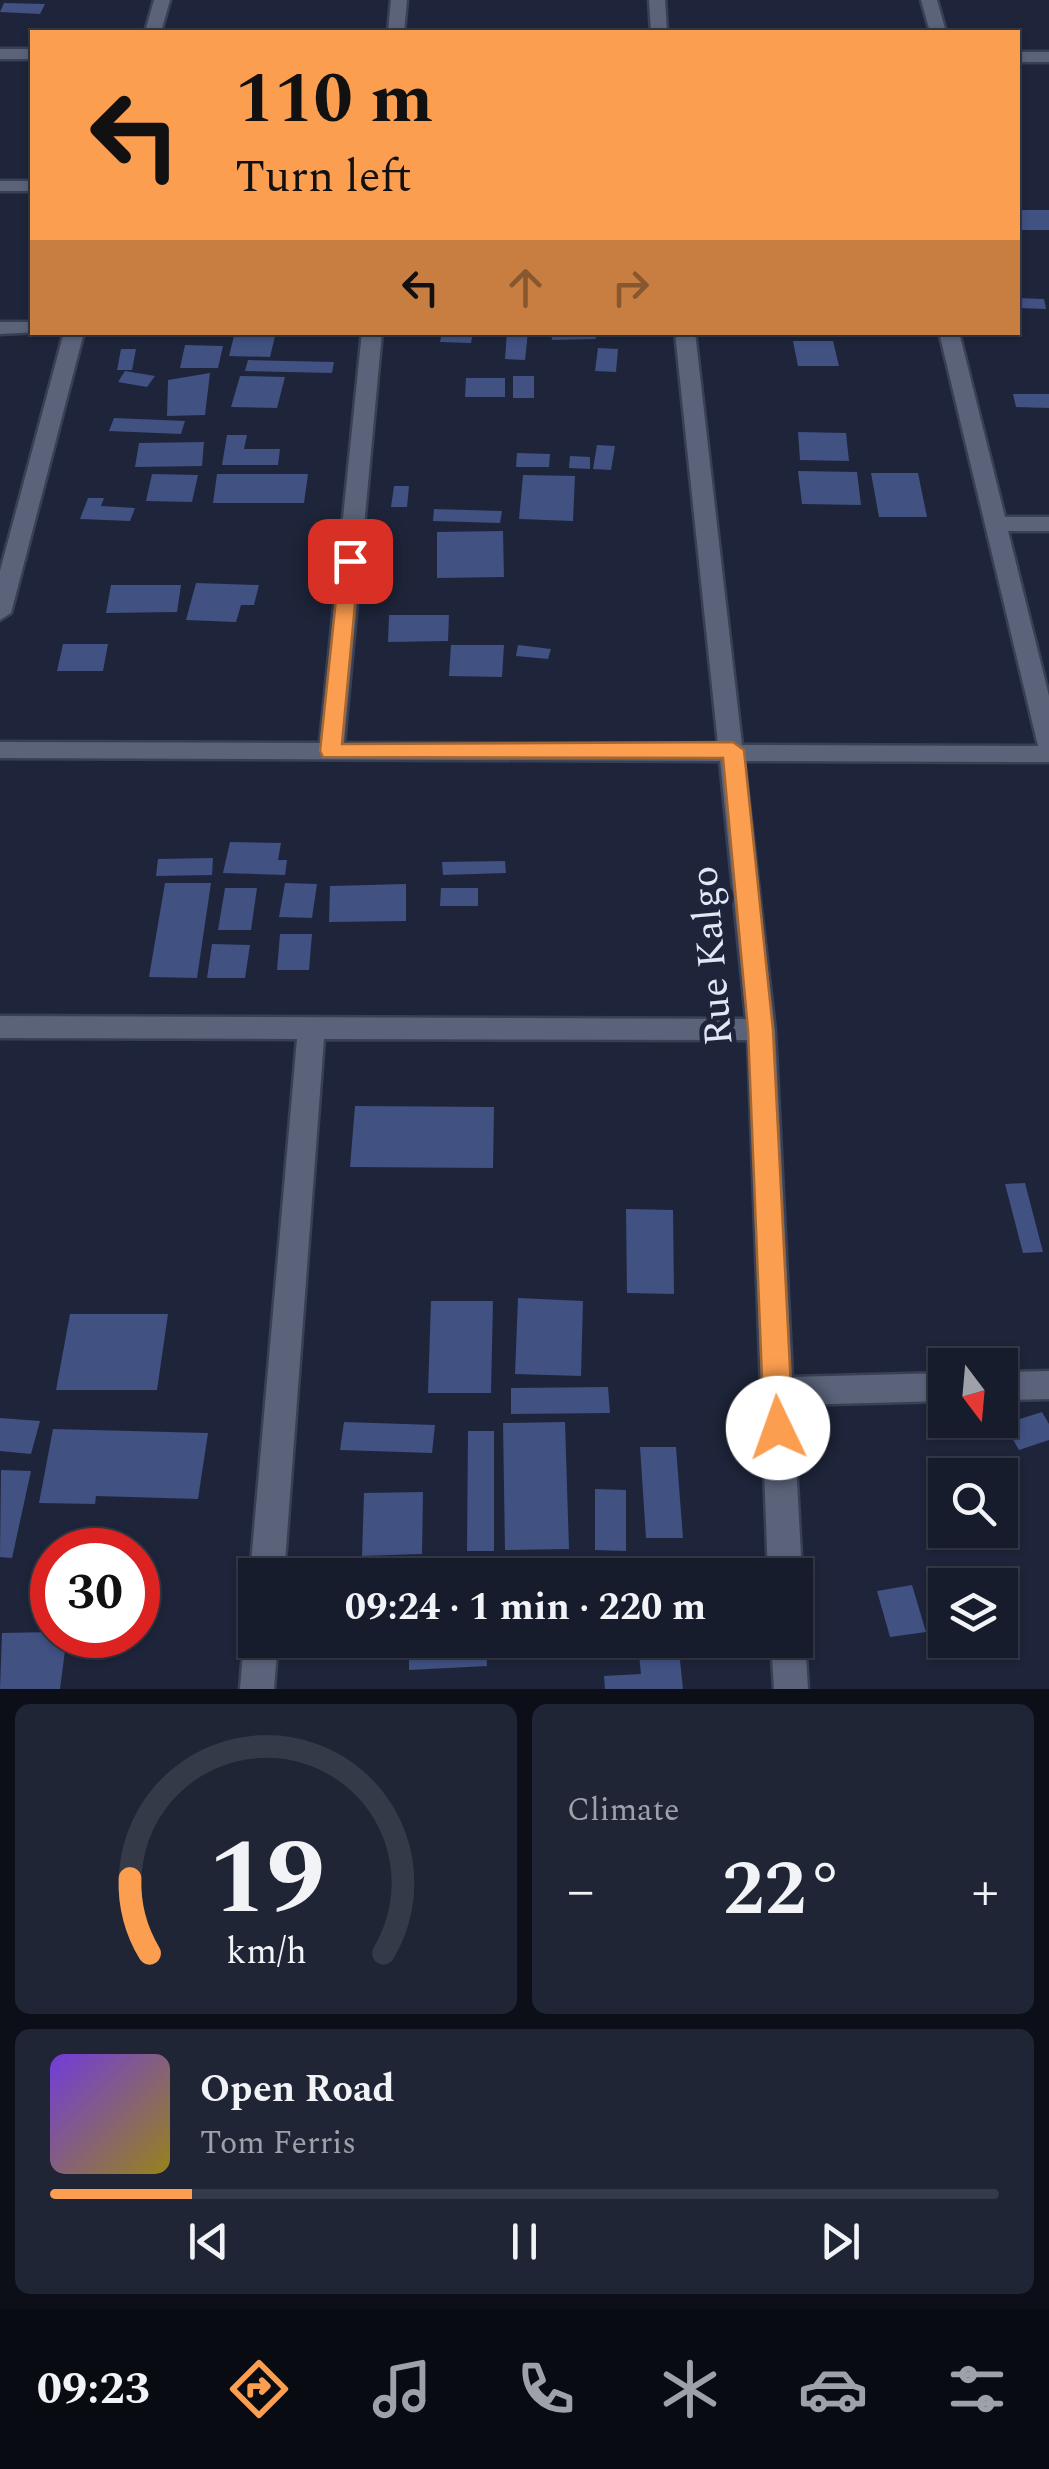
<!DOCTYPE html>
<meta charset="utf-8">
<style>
body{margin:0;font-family:Spectral,serif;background:#1f2534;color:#f1f3f6;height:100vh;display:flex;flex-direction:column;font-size:38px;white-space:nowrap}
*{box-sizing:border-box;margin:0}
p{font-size:32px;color:#9ea1a9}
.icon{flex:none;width:55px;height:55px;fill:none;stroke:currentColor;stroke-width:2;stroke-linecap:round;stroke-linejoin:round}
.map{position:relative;height:1689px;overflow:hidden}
.panel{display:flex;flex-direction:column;gap:15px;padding:15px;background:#0c0f18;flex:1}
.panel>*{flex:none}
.hud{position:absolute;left:30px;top:30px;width:990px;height:305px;border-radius:0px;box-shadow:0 2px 8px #0004,0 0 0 2px #353a48;background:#fb9e50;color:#111;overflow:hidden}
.needle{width:65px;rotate:164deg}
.fabs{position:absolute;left:928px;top:1348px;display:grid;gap:20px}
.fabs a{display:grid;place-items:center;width:90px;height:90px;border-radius:0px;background:#161c2c;box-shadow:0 2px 8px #0004,0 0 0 2px #353a48;font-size:50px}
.speed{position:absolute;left:30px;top:1528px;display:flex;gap:20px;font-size:50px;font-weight:700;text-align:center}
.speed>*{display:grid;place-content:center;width:130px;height:130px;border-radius:50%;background:#161c2c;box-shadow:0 2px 8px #0004,0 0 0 2px #353a48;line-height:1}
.speed .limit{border:15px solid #d22;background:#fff;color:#111}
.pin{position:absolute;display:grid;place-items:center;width:85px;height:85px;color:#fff;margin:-42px;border-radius:20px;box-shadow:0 5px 15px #0006}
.me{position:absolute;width:110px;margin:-55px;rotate:357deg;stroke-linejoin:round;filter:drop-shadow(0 0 8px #0008)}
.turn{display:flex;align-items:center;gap:35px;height:210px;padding:0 40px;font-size:45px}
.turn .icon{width:130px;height:130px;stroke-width:2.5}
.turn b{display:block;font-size:70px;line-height:85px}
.lanes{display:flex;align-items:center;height:95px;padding:0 40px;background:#0003;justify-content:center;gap:50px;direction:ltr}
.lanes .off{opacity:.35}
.big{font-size:75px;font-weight:700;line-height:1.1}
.panel .tile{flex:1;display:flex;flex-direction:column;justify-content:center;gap:15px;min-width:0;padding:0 35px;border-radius:15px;background:#1f2534}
.panel .dial{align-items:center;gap:0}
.dial svg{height:260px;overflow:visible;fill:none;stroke:#353a48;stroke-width:7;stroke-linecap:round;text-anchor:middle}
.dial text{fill:#f1f3f6;stroke:none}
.song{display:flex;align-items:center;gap:30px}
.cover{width:120px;height:120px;border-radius:15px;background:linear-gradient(135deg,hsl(260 70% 55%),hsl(50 70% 35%))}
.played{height:10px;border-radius:5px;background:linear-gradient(90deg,#fb9e50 15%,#353a48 15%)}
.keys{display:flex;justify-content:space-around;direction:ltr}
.heat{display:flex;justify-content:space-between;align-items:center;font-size:55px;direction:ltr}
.panel .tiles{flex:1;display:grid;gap:15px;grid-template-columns:1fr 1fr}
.tile:last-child{grid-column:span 2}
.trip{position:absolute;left:238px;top:1558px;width:575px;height:100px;border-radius:0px;background:#161c2c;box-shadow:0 2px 8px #0004,0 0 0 2px #353a48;font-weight:700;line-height:100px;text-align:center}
.tabs{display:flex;height:160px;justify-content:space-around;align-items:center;background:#090b12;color:#9ea1a9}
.tabs .icon{width:70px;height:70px}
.tabs .selected{color:#fb9e50}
.tabs b{font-size:45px;color:#f1f3f6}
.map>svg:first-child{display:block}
.building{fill:#405182}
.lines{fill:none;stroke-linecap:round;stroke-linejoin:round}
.minor-casing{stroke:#394054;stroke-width:5}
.minor{fill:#5a637a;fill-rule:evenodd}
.route{fill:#fb9e50;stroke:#a36734;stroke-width:2.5}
.labels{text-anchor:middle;stroke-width:10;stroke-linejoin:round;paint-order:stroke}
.street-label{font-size:40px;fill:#e1e7f5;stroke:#1e253a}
</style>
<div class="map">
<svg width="1049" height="1689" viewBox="0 0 1049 1689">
<rect width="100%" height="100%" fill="#1e253a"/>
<path class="building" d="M4,3L45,4L40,14L0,12Z
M1018,210H1049V230H1018Z
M1018,298L1044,299L1046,309L1018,308Z
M235,332H276L270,357L229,356Z
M442,332H473L471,343L440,342Z
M507,332H528L525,360L505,359Z
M551,332H595L596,339L552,340Z
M793,341H833L839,366H798Z
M185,345L223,346L218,368H180Z
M598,348L618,349L616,372L595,371Z
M121,349H136L132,370H117Z
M248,360L334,362L332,373L245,371Z
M125,371L155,376L147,387L118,382Z
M210,373L205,415L167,416L168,380Z
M240,376L285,377L277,408L231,407Z
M513,376H534V398H513Z
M466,378H505V397H465Z
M1013,394H1049V408L1016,407Z
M114,418L185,421L181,434L109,431Z
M798,432L846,433L849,461L800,460Z
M227,435H247L244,449H280L278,465H222Z
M204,442L202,466L135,467L139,443Z
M597,445L615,446L611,470L593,469Z
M517,453L550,454L549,467H516Z
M570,456L590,457V469L569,468Z
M798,471L857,472L861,505L802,504Z
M871,473H918L927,517H879Z
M152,474L198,475L192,502L146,501Z
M217,474H308L304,503H213Z
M523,475L575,476L573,521L519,519Z
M394,486H409L407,507H391Z
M88,498H104L101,506L135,508L130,521L80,519Z
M434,509L502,511L500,523L433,521Z
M503,531L504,577L437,578V532Z
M196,583L259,585L254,605H241L236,622L186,620Z
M111,585H181L177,612L106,613Z
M389,615H449L448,641L388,642Z
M63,644H108L103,671H57Z
M451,645H504L502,677L449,676Z
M518,645L551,649L548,659L516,656Z
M230,842L281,843L278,860H287L285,875L223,873Z
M213,858L212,875L156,876L158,859Z
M505,861L506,873L443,875L442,862Z
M165,883H211L197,978L149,977Z
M285,883L317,884L312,918L279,917Z
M406,884V921L329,922L330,886Z
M225,888H257L251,930H218Z
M441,888H478V906H440Z
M280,934H312L309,970H277Z
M212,944L250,945L245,978H207Z
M355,1106L494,1107L493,1168L350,1167Z
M1025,1183L1043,1252L1023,1253L1005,1184Z
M626,1209L673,1210L674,1294L627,1293Z
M518,1298L583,1301L581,1376L515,1374Z
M431,1301H493L491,1393H428Z
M70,1314H168L157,1390H56Z
M608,1387L610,1413L511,1414V1388Z
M1042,1412L1049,1424V1440L1019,1450L1004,1424Z
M0,1418L40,1421L31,1454L0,1451Z
M344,1422L435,1425L432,1453L340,1450Z
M565,1422L569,1549L505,1550L503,1423Z
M53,1429L208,1433L198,1499L96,1496L95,1504L39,1503Z
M468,1431H494V1551H467Z
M640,1447H676L683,1538H646Z
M1,1470L31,1471L12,1558L0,1557Z
M595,1489L626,1490V1551L595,1550Z
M423,1492L422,1554L362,1556L364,1493Z
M453,1564H484L485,1575H453Z
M912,1585L926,1632L890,1637L877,1591Z
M52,1632L67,1635L60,1689H0L2,1633Z
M409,1640H486L487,1666L409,1670Z
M678,1642L683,1689H605L604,1676L641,1674L638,1645Z"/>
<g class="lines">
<defs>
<path id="minor" d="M154,0H170L161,32H145Z
M391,0H407L404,32H388Z
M649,0H665L667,32H651Z
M921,0H937L946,32H930Z
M0,49H32V59H0Z
M1018,52H1049V62H1018Z
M0,181H32V191H0Z
M0,322H32V332H37L0,334Z
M64,332H84L11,613L0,620V571Z
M362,332H382L344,743L718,744L675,332H695L742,745L1038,746L939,332H959L1005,517H1049V531H1008L1049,696V762L744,761L775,1030L792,1377L945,1373V1401L793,1405L802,1575L795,1587V1575H768L748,1040L324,1039L284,1575H255V1586L250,1575L297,1039L0,1038V1016L746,1019L720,761L0,758V742L320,743Z
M1049,1371V1399L1000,1400V1372Z
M255,1626V1640H278L274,1689H240L244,1640L249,1628Z
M795,1626L805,1640L808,1689H774L771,1640H795Z"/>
</defs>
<use href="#minor" class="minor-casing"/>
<use href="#minor" class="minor"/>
</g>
<path class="route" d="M350,555L359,561L342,744L733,742L744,750L773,1030L793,1428L788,1437L778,1441L768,1437L764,1428L748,1030L723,758L323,757L320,751L340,561Z"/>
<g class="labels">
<g class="street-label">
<text transform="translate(710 956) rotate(-95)" y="14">Rue Kalgo</text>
</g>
</g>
</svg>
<div class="fabs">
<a><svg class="needle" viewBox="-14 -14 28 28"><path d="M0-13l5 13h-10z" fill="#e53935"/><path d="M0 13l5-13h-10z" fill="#9ea1a9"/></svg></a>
<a><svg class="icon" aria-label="search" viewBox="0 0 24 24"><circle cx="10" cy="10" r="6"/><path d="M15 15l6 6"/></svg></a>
<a><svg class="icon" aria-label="layers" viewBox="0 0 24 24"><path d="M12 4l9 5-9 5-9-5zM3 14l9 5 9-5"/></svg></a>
</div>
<div class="speed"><div class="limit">30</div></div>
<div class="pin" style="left:350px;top:561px;background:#d93025"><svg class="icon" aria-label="arrive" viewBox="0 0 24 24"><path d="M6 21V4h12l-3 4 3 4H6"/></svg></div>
<svg class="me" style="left:778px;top:1428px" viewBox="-20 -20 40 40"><circle r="19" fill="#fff"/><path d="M0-13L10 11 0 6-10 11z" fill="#fb9e50"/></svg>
<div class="trip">09:24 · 1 min · 220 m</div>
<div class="hud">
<div class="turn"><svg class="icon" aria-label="left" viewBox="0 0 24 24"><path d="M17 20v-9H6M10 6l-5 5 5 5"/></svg><div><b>110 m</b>Turn left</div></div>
<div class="lanes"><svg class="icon" aria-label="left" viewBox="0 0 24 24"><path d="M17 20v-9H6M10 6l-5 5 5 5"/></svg><svg class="icon off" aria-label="ahead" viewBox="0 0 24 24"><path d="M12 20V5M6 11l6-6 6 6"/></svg><svg class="icon off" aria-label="right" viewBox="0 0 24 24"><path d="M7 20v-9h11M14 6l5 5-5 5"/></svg></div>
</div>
</div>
<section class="panel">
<div class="tiles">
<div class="tile dial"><svg viewBox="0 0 100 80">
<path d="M14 69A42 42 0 1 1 86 69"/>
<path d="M14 69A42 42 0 0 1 8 46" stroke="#fb9e50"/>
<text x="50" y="56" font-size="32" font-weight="700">19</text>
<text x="50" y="72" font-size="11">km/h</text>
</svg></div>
<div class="tile"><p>Climate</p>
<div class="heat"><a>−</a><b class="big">22°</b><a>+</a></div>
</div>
<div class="tile">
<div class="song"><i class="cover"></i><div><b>Open Road</b><p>Tom Ferris</p></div></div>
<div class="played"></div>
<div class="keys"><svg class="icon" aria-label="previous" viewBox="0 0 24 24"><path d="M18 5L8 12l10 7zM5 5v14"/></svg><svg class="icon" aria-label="pause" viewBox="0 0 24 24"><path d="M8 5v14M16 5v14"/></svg><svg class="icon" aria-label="next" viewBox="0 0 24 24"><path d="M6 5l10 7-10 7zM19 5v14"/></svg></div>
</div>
</div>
</section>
<nav class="tabs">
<b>09:23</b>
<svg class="icon selected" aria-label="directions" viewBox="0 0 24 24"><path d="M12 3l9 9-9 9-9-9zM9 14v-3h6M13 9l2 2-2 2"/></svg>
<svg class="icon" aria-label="music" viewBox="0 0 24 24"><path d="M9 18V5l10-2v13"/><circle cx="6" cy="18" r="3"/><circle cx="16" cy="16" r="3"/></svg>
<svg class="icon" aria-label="phone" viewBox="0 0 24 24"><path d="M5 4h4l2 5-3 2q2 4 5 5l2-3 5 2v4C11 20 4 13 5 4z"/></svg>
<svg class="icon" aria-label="climate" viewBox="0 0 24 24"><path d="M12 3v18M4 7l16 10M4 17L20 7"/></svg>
<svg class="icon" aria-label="car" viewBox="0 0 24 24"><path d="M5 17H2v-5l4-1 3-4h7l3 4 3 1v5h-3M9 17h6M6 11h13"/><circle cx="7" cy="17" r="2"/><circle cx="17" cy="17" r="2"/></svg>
<svg class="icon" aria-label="filters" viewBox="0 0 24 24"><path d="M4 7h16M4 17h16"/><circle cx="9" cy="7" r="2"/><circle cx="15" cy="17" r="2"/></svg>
</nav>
